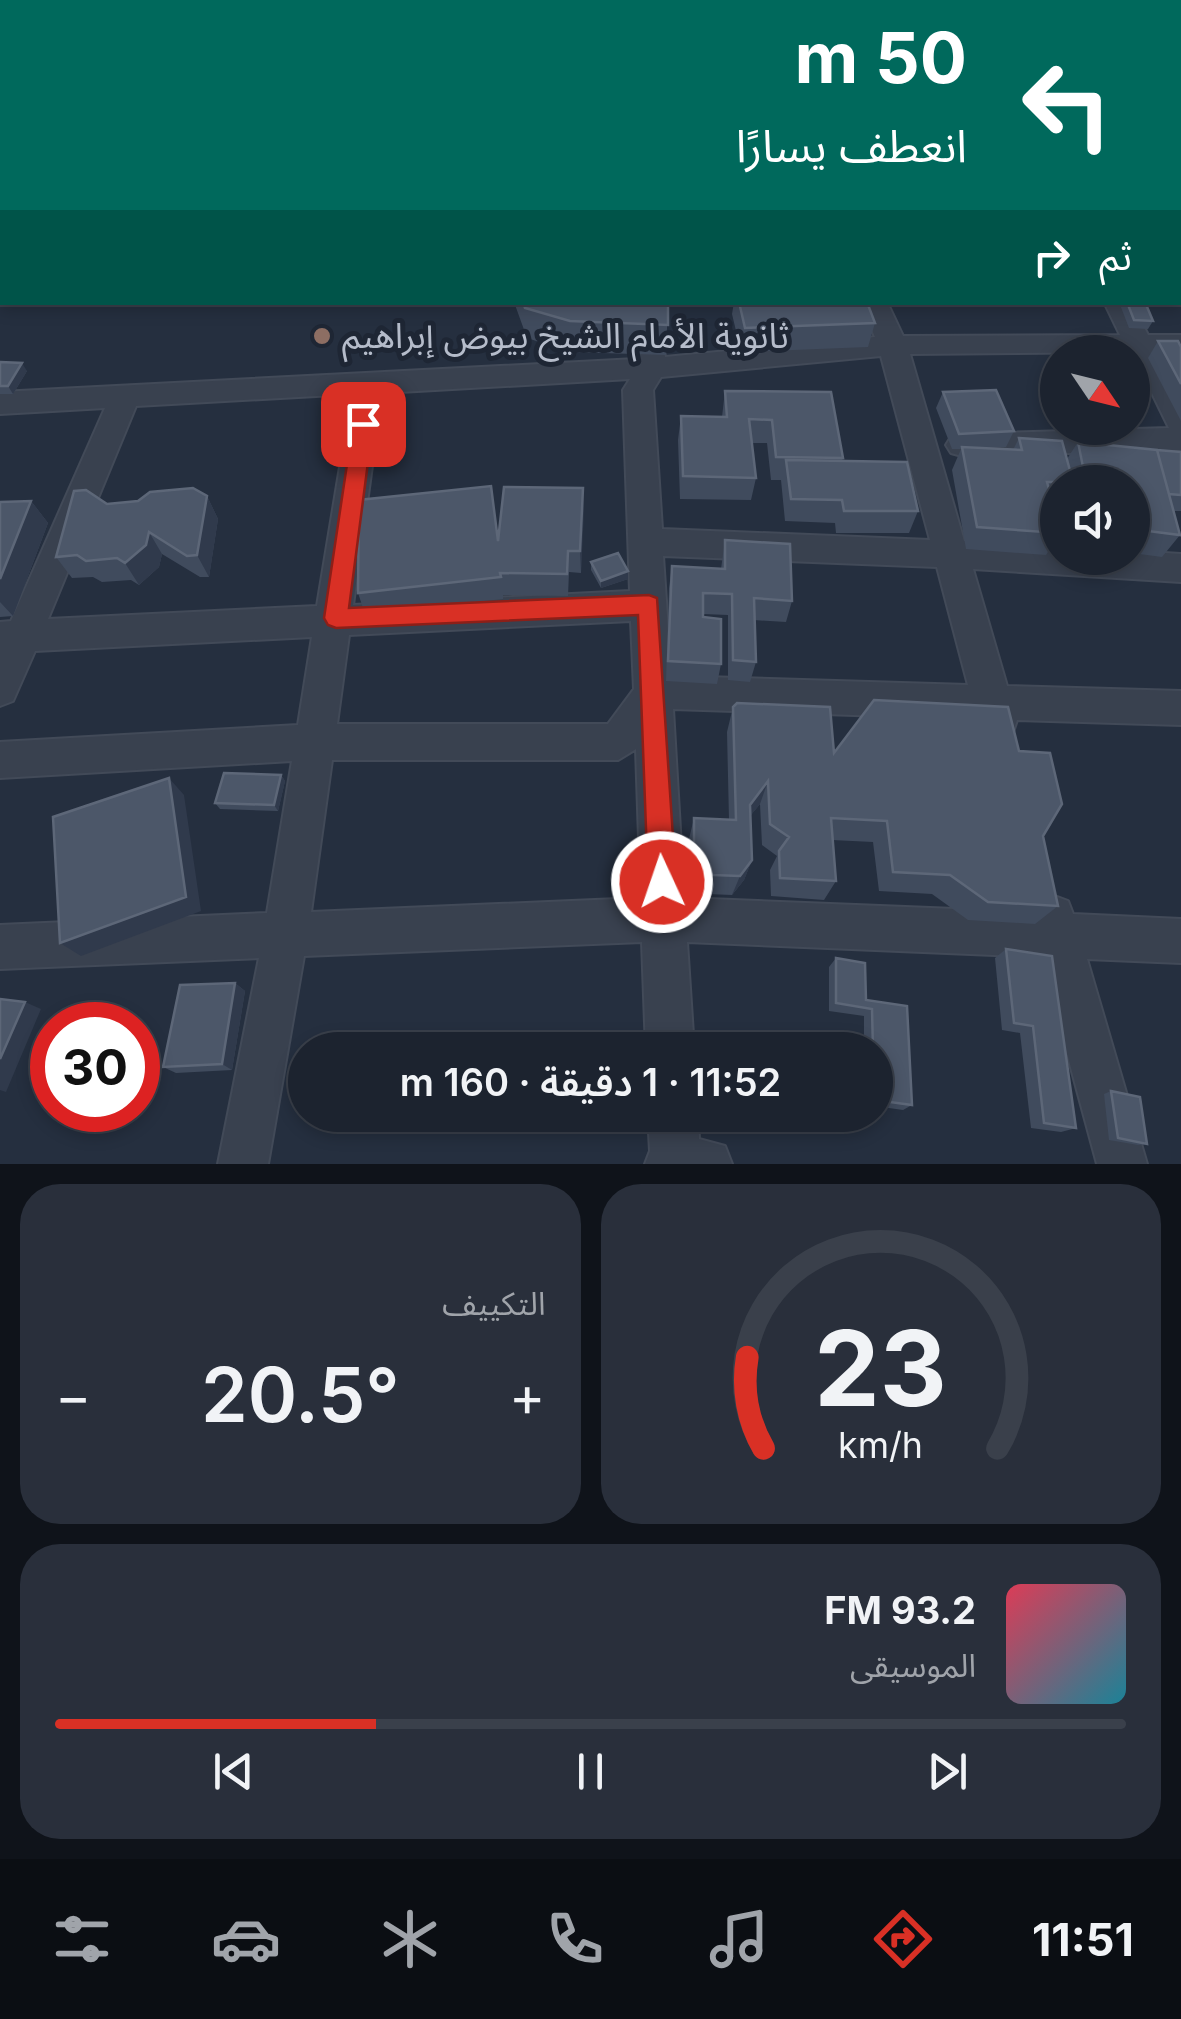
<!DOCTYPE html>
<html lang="ar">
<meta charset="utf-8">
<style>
body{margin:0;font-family:Inter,"Noto Sans Arabic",sans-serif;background:#292f3b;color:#f1f3f6;direction:rtl;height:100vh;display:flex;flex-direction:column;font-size:38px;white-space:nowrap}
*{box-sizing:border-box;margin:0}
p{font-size:32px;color:#a0a4aa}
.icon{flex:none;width:55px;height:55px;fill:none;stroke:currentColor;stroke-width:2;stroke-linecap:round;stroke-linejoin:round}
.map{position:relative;height:1164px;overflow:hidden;direction:ltr}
.details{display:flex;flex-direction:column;gap:20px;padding:20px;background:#0f131a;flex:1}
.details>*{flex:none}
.top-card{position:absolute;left:0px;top:0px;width:1182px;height:305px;box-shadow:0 5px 15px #0003,0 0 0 2px #3a404b;direction:rtl;background:#00695c;color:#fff;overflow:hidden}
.needle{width:65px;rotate:125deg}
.tools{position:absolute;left:1040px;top:335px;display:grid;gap:20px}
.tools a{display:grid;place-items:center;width:110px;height:110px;border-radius:50%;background:#1c232f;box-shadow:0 5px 15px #0003,0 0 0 2px #3a404b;font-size:50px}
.speed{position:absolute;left:30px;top:1002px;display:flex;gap:20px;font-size:50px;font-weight:700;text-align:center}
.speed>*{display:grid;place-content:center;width:130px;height:130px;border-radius:50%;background:#1c232f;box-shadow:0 5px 15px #0003,0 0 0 2px #3a404b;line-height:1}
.speed .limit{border:15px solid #d22;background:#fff;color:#111}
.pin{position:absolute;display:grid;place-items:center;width:85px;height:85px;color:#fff;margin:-42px;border-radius:20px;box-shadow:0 5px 15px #0006}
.me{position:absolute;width:110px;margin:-55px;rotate:357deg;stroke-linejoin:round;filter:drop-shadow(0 0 8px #0008)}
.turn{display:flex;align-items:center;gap:35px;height:210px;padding:0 50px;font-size:45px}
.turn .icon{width:130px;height:130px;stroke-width:2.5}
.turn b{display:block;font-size:70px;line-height:85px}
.then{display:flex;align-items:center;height:95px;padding:0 50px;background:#0003;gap:20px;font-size:38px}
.big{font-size:75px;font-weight:600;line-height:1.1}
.details .widget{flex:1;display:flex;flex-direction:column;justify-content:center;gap:15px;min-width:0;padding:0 35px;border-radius:40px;background:#292f3b}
.details .dial{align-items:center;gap:0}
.dial svg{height:260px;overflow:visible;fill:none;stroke:#3a404b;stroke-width:7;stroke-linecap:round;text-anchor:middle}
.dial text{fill:#f1f3f6;stroke:none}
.song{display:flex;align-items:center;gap:30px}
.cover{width:120px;height:120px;border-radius:15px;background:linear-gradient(135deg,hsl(350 70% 55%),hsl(190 70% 35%))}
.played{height:10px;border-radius:5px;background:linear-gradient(90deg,#d93025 30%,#3a404b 30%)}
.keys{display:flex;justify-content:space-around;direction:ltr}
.heat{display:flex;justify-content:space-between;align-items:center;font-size:55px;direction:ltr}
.details .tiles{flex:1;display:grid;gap:20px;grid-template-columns:1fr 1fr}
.widget:last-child{grid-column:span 2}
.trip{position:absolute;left:288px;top:1032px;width:605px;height:100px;border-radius:50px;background:#1c232f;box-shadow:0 5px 15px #0003,0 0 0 2px #3a404b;font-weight:600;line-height:100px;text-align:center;direction:rtl}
.menu{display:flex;height:160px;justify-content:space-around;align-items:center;background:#0b0e13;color:#a0a4aa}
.menu .icon{width:70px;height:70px}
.menu .current{color:#d93025}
.menu b{font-size:45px;color:#f1f3f6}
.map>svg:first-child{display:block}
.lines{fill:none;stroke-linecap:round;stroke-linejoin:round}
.lane-casing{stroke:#424a58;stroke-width:3}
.street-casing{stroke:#424a58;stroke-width:4}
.primary-casing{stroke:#424a58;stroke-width:4}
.lane{fill:#39414f;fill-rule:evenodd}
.street{fill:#39414f;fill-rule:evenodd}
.primary{fill:#57606f;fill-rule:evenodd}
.wall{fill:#404b5d}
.shaded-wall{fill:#303a4c}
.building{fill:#4c5769;stroke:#5d6778;stroke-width:2.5}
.route{fill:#d93025;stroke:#8d1f18;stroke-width:2.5}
.education-dot{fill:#8d6e63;stroke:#1e2634;stroke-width:4}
.labels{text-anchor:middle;stroke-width:10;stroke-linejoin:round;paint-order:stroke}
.poi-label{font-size:35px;fill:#b5bcca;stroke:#1e2634;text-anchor:start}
</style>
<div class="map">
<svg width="1181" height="1164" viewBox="0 0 1181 1164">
<rect width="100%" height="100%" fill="#252f3f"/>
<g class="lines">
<defs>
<path id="lane" d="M0,172L2,173V179L0,180Z
M0,258H2V269L0,270Z"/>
<path id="street" d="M380,0H400V2H381Z
M586,0H606L607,2H588Z
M1180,98H1181V112H1180Z
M1180,250H1181V266H1180Z
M628,302H656L665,357L875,337L860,302H887L903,336L1120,335L1104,302H1131L1148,335H1181V353L1159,354L1181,395V450L962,456L951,453L946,445L951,437L962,434L1169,428L1132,352L910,354L964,541L1058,547V558H1132V551L1181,554V582L973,569L1007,686L1181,691V725L1017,720L1012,735L998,740L984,735L977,719L673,709L684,898L1032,912L1036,901L1052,895L1068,901L1073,914L1181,919V963L1087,959L1147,1164H1097L1041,957L687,942L694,1050H646L642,942L304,956L268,1164H218L259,958L0,969V925L267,913L292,761L0,778V742L298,725L312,637L35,651L13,701L0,706V622L11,621L105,408L0,414V392L636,359ZM881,356L930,540L662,529L653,390L661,377ZM630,379L623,390L630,591L353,605L382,393ZM352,394L317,606L48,619L136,406ZM663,556L937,567L968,685L671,676ZM631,621L634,689L608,724H337L349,635ZM636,749L641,898L311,912L332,760H618Z
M648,1115H698L699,1139L725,1146L732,1164H645L650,1151Z"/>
<path id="primary" d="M2,103V128L0,129V104Z"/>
</defs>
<use href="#lane" class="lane-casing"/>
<use href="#street" class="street-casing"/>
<use href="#primary" class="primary-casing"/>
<use href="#lane" class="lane"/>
<use href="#street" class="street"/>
<use href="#primary" class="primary"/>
</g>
<path class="wall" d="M116,0H281V2H117Z
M612,0H651V2H613Z
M691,0H830V2H691Z
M844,0H991L992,2H850Z
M1081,0H1181V53L1180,2H1082Z
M514,302H668L666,355L570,352L527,338Z
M734,302H867L875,323L868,347L741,352L732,314Z
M1119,302H1145L1153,321L1148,329L1129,328Z
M1158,341L1181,347V421L1148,358Z
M0,362L27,371L13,394H0Z
M725,391L843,458L842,461L918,511L909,533H836L835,523L785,521L781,480H771L767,443H752L756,478L751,500L680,499L678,440L681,416L722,417Z
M943,392L1014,431L1006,447L985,448L1013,450L1019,438L1067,459L1078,442L1181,452V511H1173L1180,535L1162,557L1132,553V482H1058V506H1053L1058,523V536L1046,555L966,549L952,470L961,449H952L936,408Z
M583,488L581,573L569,572L568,596L503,595V599L365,614L358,593L498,540Z
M207,496L218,519L209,577H200L162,554L159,567L139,585L131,580L102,582L93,577L72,578L56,557L107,504Z
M31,501L48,523L13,616L0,617V502Z
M725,540L792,601L786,622L754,620L756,662L750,682L728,680V615L703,614L721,664L717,684L666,681L669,588L672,566L721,569Z
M591,562L628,571V579L601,588L591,570Z
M733,707L834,753L1019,751L1043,836L1058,906L1035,924L968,920L932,894L879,891L873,842L832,840L836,881L824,900L771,896L770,870L777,856L762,845L760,804L750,816L752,860L744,880L732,895L707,894L689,880V839L694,818L729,820L727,732Z
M281,775L285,781L278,811L220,809L215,803Z
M1006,949L1076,1128L1061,1132L1031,1128L1020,1033L1002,1030L995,958Z
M836,958L866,1000L907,1006L912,1105L903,1110L875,1106V1050H864V1016L829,1011V967Z
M235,983L245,991L232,1070L176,1073L163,1067Z
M1111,1091L1147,1144L1138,1145L1109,1140L1104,1094Z
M729,1115H773L775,1128L772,1130L731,1133Z"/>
<path class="shaded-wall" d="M10,0H28L26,2H8Z
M2,9V34L0,37V12Z
M22,363L27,371L13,394L8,386Z
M583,488L584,511L581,573L580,551Z
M207,496L218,519L209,577L197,555Z
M31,501L48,523L13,616L0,602V579Z
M149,532L162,554L159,567L139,585L125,563Z
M628,571V579L601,588V581Z
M281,775L285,781L278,811L274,805Z
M169,778L184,795L201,911L81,956L60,943Z
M768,781L760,804L742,826L750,805Z
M752,860L744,880L732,895L740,876Z
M235,983L245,991L232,1070L222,1064Z
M25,1002L41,1009L6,1092L0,1090V1059Z"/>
<path class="building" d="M0,0H10L8,2H2V9L0,12Z
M322,0H368L367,2H321Z
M399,0H469V2H399Z
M876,0H991L992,2H877Z
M1101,0H1181V30L1180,2H1102Z
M523,302H668V325L570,321L525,308Z
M739,302H867L875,323L745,328Z
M1127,302H1145L1153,321L1134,320Z
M1158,341H1178L1181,347V384Z
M0,362L22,363L8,386H0Z
M996,390L1014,431L959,434L943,392Z
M725,391L831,392L843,458L776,457L772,420L749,419L756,478L683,476L681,416L727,417Z
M1019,438L1062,441L1073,482H1047L1058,523V533L977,527L962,447L1022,450Z
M1078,442L1157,450L1180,535L1132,529V482H1086Z
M1157,450L1181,452V495L1169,494Z
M786,460L907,462L918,511H844L842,500L791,499Z
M491,486L498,541L504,487L583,488L580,551H568L567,574L500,573L501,577L358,593L359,500Z
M193,488L207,496L197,555L187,556L149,532L146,545L125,563L117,558L86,561L77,555L56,557L74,491L86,490L107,504L138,501L150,492Z
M31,501L0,579V502Z
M725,540L790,544L792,601L754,598L756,662L733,660L732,594L703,593V617L721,619V664L668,661L672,566L725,569Z
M618,553L628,571L601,581L591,562Z
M874,700L1008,707L1019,751L1050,753L1062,804L1043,836L1058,906L988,902L950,875L893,872L887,821L831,818L836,881L780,878L779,851L789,837L770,824L768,781L750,805L752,860L740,876L713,875L694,861V818L736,820L733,707L737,703L830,707L834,753Z
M224,773L281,775L274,805L215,803Z
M169,778L186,897L60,943L53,817Z
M1006,949L1052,956L1076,1128L1044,1123L1033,1026L1014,1023Z
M836,958L865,963L866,1000L907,1006L912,1105L875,1100V1050H873L872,1009L836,1003Z
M235,983L222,1064L163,1067L180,985Z
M0,999L25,1002L0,1059Z
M1111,1091L1140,1097L1147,1144L1118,1138Z
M732,1115H773L775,1128L733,1130Z"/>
<path class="route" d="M363,417L373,424L349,608L649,595L657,598L676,882L672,891L662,895L652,891L648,882L638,615L336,628L328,625L324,618L353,424Z"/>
<circle class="education-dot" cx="322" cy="336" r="10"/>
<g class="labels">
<g class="poi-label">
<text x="342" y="348">ثانوية الأمام الشيخ بيوض إبراهيم</text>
</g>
</g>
</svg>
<div class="tools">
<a><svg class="needle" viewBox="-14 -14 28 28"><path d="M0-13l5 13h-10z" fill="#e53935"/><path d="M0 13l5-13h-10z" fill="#a0a4aa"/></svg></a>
<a><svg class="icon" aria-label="sound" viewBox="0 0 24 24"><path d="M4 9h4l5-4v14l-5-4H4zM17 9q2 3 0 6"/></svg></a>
</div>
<div class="speed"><div class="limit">30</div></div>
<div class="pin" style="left:363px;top:424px;background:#d93025"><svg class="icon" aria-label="arrive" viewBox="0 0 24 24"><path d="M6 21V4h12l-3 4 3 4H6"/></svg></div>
<svg class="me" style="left:662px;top:882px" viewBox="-20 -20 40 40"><circle r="17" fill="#d93025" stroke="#fff" stroke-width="3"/><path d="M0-11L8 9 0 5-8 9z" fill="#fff"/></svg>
<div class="trip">11:52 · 1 دقيقة · 160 m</div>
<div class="top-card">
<div class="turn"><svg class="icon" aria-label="left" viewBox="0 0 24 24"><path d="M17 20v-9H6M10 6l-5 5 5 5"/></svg><div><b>50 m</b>انعطف يسارًا</div></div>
<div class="then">ثم<svg class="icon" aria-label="right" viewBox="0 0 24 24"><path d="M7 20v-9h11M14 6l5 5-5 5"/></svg></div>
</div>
</div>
<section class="details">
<div class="tiles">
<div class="widget dial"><svg viewBox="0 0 100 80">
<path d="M14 69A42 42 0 1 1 86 69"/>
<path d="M14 69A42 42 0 0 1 9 41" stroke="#d93025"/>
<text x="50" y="56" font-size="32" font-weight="700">23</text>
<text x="50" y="72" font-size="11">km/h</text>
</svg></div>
<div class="widget"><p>التكييف</p>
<div class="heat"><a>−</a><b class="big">20.5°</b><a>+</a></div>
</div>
<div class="widget">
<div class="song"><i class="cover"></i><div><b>93.2 FM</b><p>الموسيقى</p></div></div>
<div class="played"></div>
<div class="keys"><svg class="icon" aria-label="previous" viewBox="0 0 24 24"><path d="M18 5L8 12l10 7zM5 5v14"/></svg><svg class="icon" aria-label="pause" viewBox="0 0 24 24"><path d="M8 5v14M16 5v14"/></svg><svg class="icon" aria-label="next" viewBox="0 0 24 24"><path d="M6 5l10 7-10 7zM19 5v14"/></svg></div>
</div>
</div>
</section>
<nav class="menu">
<b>11:51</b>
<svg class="icon current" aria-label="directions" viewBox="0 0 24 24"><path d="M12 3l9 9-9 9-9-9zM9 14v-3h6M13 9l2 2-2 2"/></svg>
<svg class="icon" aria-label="music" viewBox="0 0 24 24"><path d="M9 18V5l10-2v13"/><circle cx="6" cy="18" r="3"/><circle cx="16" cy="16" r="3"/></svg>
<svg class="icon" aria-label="phone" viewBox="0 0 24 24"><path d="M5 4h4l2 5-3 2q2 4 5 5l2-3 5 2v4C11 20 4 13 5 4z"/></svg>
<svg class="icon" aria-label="climate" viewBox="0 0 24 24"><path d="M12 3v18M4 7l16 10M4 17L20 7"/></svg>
<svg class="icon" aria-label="car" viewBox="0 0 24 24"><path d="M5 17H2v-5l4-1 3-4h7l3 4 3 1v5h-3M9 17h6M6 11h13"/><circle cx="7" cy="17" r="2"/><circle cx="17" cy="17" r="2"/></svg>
<svg class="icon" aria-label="filters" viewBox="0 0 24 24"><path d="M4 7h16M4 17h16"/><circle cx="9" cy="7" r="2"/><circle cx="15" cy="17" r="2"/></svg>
</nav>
